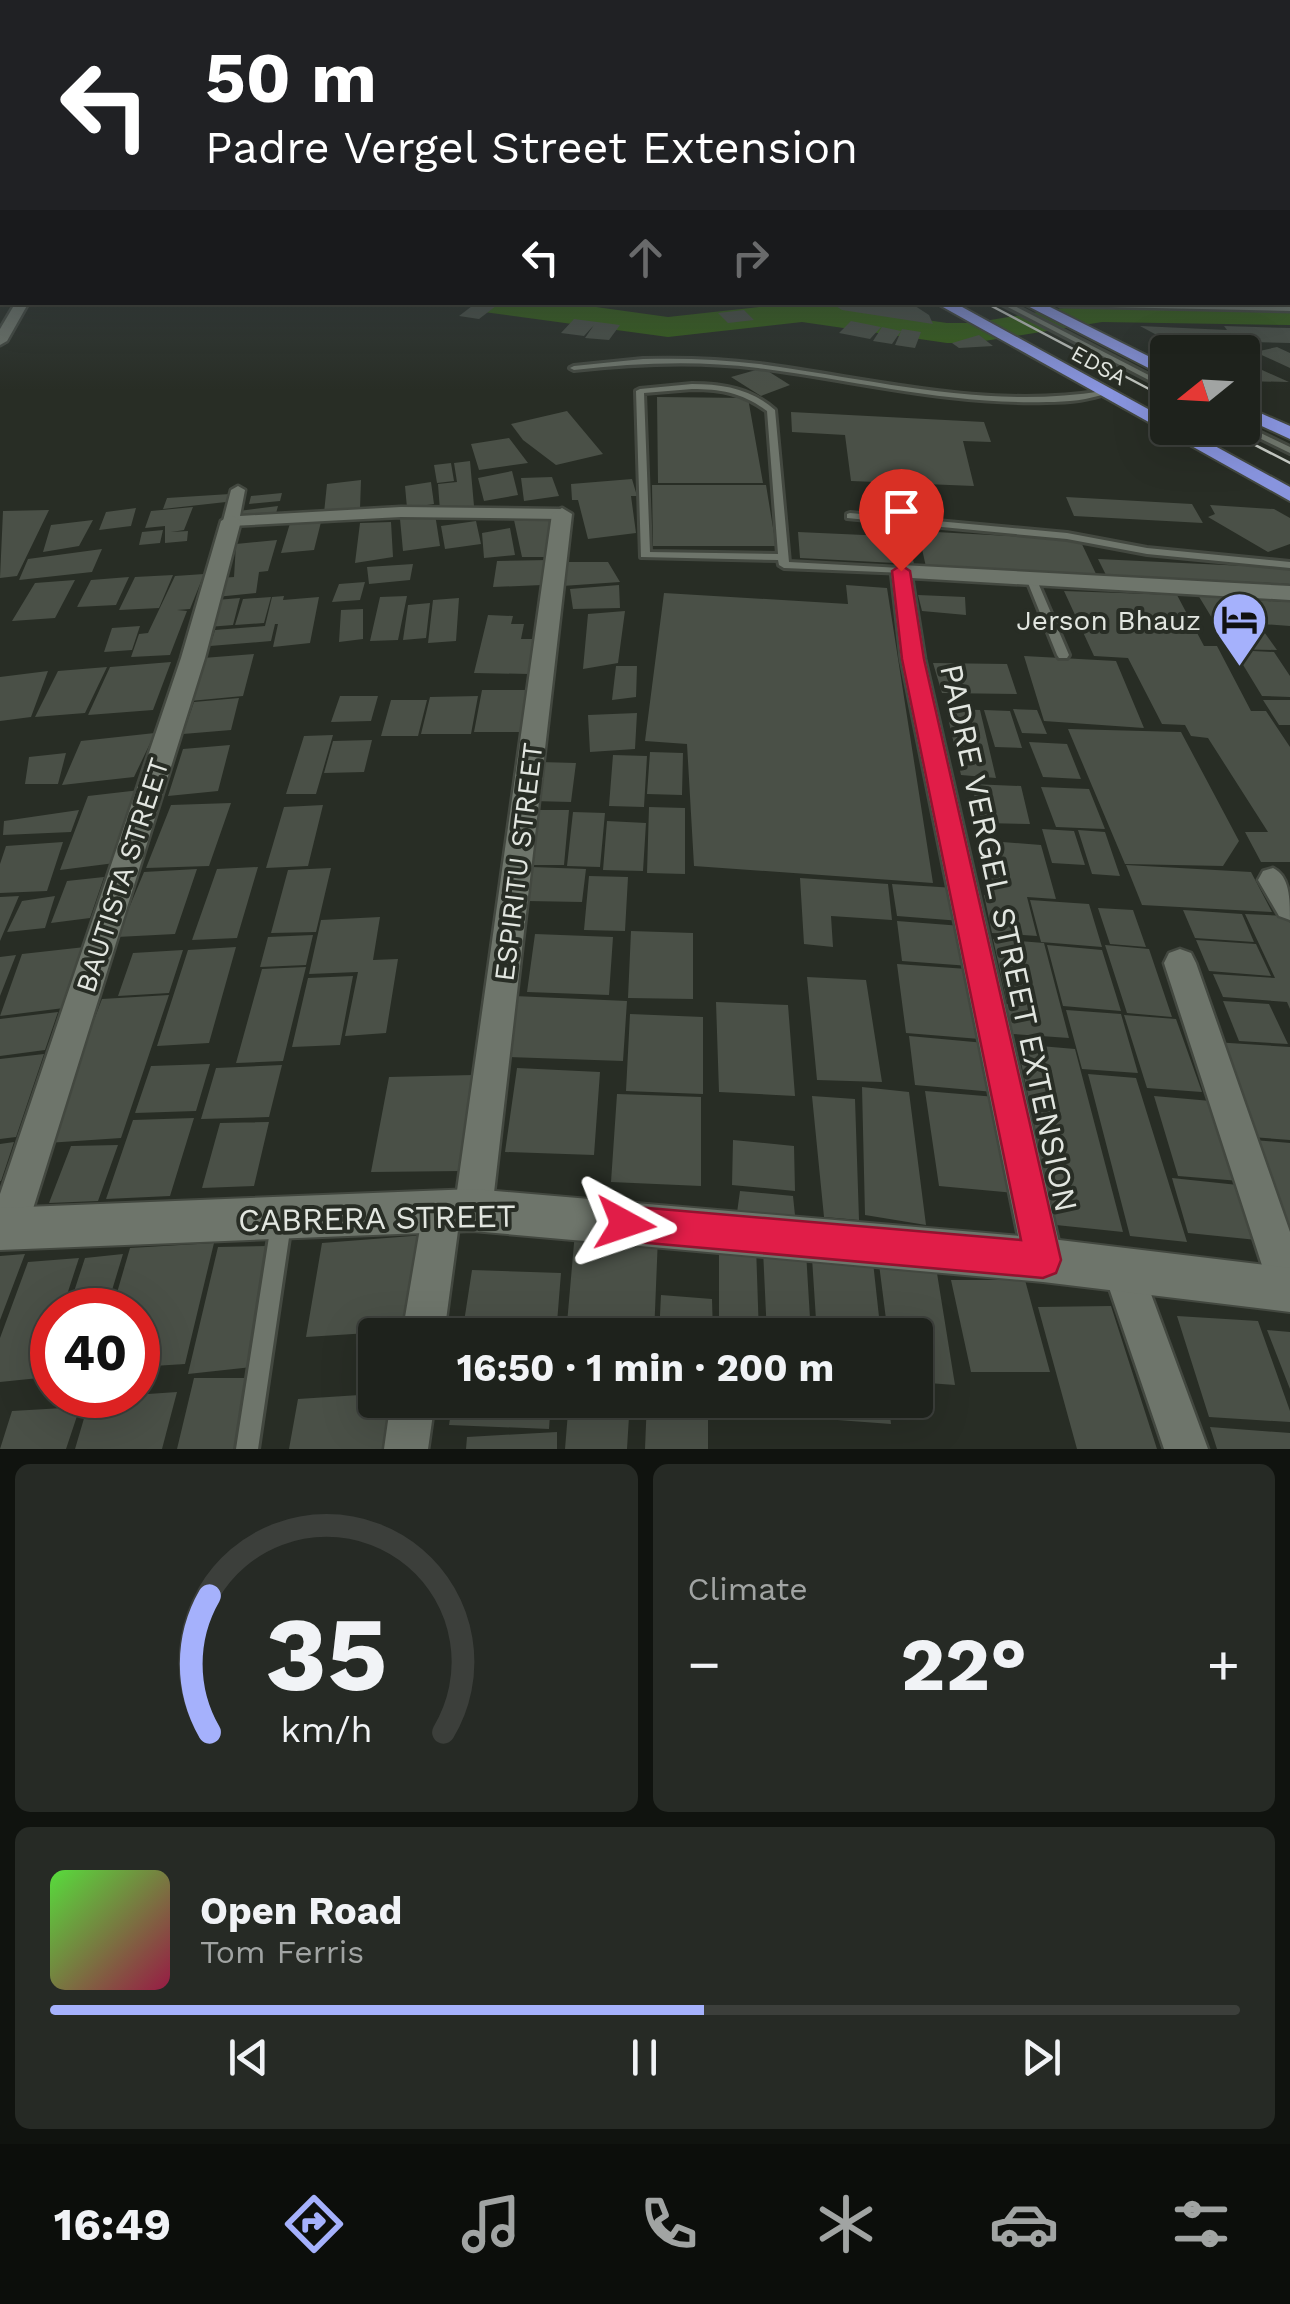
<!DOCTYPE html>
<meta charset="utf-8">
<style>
body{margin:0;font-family:"Work Sans",sans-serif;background:#262a25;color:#f1f3f6;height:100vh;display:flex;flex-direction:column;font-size:38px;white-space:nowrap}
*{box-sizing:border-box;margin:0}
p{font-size:32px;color:#a1a4a3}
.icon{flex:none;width:55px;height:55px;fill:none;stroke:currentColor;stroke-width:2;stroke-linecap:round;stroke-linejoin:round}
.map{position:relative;height:1449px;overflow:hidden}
.drawer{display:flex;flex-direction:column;gap:15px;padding:15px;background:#10130f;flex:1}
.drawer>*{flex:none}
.guide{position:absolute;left:0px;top:0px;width:1290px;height:305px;box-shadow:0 10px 40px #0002,0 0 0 2px #3c3f3b;background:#202124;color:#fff;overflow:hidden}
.needle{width:65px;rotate:252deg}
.controls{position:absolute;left:1150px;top:335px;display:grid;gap:20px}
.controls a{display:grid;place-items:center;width:110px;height:110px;border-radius:10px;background:#1e221c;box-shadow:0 10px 40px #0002,0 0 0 2px #3c3f3b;font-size:50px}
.speed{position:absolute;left:30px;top:1288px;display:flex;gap:20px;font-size:50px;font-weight:700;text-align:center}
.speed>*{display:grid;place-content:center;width:130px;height:130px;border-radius:50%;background:#1e221c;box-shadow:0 10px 40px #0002,0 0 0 2px #3c3f3b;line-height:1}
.speed .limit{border:15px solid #d22;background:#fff;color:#111}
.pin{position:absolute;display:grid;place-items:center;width:85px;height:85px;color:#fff;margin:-102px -42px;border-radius:50% 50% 50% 0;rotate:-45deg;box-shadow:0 0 10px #0007}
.pin .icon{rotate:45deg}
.me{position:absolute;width:110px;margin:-55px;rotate:95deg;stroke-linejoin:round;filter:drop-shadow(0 0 8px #0008)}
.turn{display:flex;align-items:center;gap:35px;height:210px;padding:0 40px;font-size:45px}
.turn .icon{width:130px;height:130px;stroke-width:2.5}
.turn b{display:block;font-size:70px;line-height:85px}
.lanes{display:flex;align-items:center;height:95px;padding:0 40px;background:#0003;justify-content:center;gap:50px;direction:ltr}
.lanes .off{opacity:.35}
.big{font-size:75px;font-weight:700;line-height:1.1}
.drawer .card{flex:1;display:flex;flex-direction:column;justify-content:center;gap:15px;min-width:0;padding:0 35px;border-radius:15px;background:#262a25}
.drawer .dial{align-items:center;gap:0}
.dial svg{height:260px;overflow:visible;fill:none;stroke:#3c3f3b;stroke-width:7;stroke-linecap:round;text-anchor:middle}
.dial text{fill:#f1f3f6;stroke:none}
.song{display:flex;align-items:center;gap:30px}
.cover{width:120px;height:120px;border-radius:15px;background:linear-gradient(135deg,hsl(110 70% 55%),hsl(340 70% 35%))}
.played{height:10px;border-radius:5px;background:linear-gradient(90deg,#a5b1fc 55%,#3c3f3b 55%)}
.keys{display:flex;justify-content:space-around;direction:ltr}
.heat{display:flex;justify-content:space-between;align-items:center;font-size:55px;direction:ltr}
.drawer .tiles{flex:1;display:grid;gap:15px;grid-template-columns:1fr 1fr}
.card:last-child{grid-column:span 2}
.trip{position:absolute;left:358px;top:1318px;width:575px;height:100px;border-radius:10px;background:#1e221c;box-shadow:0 10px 40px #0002,0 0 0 2px #3c3f3b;font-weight:700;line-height:100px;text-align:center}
.menu{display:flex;height:160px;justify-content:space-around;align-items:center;background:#0c0e0b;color:#a1a4a3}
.menu .icon{width:70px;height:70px}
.menu .current{color:#a5b1fc}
.menu b{font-size:45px;color:#f1f3f6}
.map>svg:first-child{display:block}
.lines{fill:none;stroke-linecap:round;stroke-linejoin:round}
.river{fill:#365f18;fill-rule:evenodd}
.building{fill:#4a5047}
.service-casing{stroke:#434840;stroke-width:6}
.pedestrian-casing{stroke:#434840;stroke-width:5}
.minor-casing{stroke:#434840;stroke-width:5}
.tertiary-casing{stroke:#434840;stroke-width:4}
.trunk-casing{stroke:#434840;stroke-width:4}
.service{fill:#6e756b;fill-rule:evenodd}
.pedestrian{fill:#6e756b;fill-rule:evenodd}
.minor{fill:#6e756b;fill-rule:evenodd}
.tertiary{fill:#6e756b;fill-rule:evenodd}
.trunk{fill:#8894de;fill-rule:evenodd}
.tram{stroke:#c5c9c3;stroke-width:2.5}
.route{fill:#e11d48;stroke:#92132f;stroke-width:2.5}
.labels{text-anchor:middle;stroke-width:8;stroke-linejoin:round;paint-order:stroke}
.far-street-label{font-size:22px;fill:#e2e6e0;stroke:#282d25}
.poi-label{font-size:28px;fill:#e2e6e0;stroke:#282d25;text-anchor:end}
.street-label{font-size:28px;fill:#e2e6e0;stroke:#282d25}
.near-street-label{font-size:32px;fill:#e2e6e0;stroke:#282d25}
</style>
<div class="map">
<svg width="1290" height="1449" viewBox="0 0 1290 1449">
<rect width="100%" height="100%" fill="#282d25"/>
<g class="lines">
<path class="river" d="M0,269H2V287H0Z
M468,302H560L668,317L805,302L947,323H972L1100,302L1290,305V325L1102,322L972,343H947L802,322L668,337L484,312L473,309Z"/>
</g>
<path class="building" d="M830,302H909L929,315L933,324L842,310Z
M476,303L496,306L479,319L459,316Z
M744,310L754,320L728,323L718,313Z
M574,319L620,325L609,340L585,338L594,325L584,336L561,333Z
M851,321L881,327L870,339L839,333Z
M1140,326L1227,330L1224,326L1290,328V343L1166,340Z
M882,327L901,331L892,344L873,341Z
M902,329L921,332L915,348L895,345Z
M979,335L993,346L959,348L952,343Z
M1170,346L1212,347L1225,352H1182Z
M1277,347L1290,353V368L1255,352Z
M1242,361L1289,382L1242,381Z
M763,368L790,385L761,396L731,377Z
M657,397L748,398L763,483H658Z
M567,411L603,454L556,465L523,440L511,424Z
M791,412L984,422L991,442L963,441L974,486L851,481L845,435L792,432Z
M509,438L528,463L479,470L471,444Z
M470,461L474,506L440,511L438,484L457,482L454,463Z
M451,463L454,481L437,483L434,465Z
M512,471L518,495L484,501L478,478Z
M552,477L559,496L524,501L521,478Z
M632,479L637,496H631L636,533L588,539L578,500H572L571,484Z
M361,480L360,509L324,513L327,484Z
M431,482L434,504L407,508L405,486Z
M652,485H766L776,546H653Z
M282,493L280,501L249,504L251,496Z
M230,494L226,502L163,509L167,498Z
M1066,497L1192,504L1203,523L1074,516Z
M1210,505L1274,509L1290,518V544L1268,552L1208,517L1215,514Z
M278,506L275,517L235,519L239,511Z
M193,507L184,530L171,532L188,531L187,541L165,543V526L145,528L151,511Z
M136,508L131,526L99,530L106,512Z
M49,510L17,576L0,578L3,511Z
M435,514L440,546L403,551L400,519Z
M322,518L314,550L281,553L291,520Z
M93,520L79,546L43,552L51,525Z
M514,520L553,521L550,557H522Z
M476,521L481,544L445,549L441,526Z
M391,522L393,557L355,563L360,523Z
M510,528L515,555L484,558L482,533Z
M163,530L160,543L139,545L142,532Z
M918,531L1080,540L1097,576L926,567Z
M798,532L908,537L914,564L800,558Z
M277,540L268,571L259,572L256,593L216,597L220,578L234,577L236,544Z
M102,549L92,572L19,580L28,559Z
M1098,559L1290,568V584L1106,575Z
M549,560L542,585L493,587L497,561Z
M563,562H608L620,582L562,586Z
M413,564L410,580L369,584L367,567Z
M204,574L190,609L177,610L187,611L170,655L131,657L139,634L148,633L175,576Z
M173,575L159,608L119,610L135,577Z
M129,577L116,605L77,607L91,580Z
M75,580L55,618L12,621L35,583Z
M365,582L360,600L332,602L339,584Z
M619,585L620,608L573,609L570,589Z
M846,585L887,588L933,883L694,866L687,744L645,741L664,593L848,604Z
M1064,591L1177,595L1204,646H1217L1251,711H1266L1290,747V862H1261L1245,832H1268L1208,738L1191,736L1185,725L1162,724L1128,658L1094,656Z
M918,595L965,597L966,615L922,611Z
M1198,595L1242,597L1261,626L1215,623Z
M284,596L283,600L319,597L310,643L273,647L278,624H275L271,641L210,646L215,630L265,626L272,597Z
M407,596L398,640L370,641L380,597Z
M271,597L264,623L235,625L243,599Z
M240,598L233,625L208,627L216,600Z
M459,598L456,641L428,643L433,600Z
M1247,600L1290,602V626L1262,624Z
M430,603L426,638L403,640L408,605Z
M363,609V639L339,642L341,610Z
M625,611L618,663L583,669L588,614Z
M488,615L513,616L511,624H524L521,639H535L529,674L474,673Z
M140,626L132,650L104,652L112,628Z
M1217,627L1262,629L1277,650L1230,649Z
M1234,650L1274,652L1290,676V697L1262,696Z
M254,654L243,696L190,701L203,658Z
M1024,656L1116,661L1144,728L1044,721Z
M171,662L153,710L88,715L110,667Z
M933,663L1007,664L1017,694L942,693Z
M616,666H637L636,697L612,700Z
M107,667L85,713L35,717L58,671Z
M48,671L31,717L0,721V677Z
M482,690H526L521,732H474Z
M340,696H378L371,721L331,722Z
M478,696L471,734H421L430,697Z
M239,698L231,730L183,734L194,702Z
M391,700H427L418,736H381Z
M1263,700H1290V725H1279Z
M946,709L980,710L996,778L961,775Z
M1013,709L1037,710L1047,734L1022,733Z
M984,710L1010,711L1022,748L995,747Z
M637,713L635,749L590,752L588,715Z
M1068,729L1181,732L1239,841L1223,866L1125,864Z
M155,733L134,777L62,785L81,741Z
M333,735L316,794H286L304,736Z
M372,740L364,772L324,773L333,741Z
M1029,742L1067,744L1081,779L1043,777Z
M230,745L218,791L168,796L183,749Z
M650,752L683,753L682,795L647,794Z
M66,753L58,784H25L29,757Z
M613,755L647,756L644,807L609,806Z
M540,762L576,763L571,802L533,801Z
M971,784L1021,786L1030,824L982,823Z
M1041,787L1089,789L1105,829L1056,827Z
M140,790L115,863L60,870L88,796Z
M231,803L209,866L146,868L171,805Z
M323,805L308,866L266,868L284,807Z
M649,807L685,808V874L647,873Z
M79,810L71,832L3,835L4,821Z
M532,810H569L564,865H525Z
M573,812L605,813L600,867L567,866Z
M607,821L646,823L643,871L603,870Z
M1042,829L1074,831L1085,865L1052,863Z
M1078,830L1105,832L1120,876L1092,874Z
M978,840L1041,845L1056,899L1027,897L1037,936L992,933L984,895H989Z
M63,842L47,891L0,893V864L6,846Z
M1126,865L1251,872L1272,912L1142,905Z
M258,867L237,938L192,940L217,869Z
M532,867L586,869L582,902L527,901Z
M331,868L316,932L271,933L288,870Z
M197,869L175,934L117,937L144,872Z
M589,876L628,877L625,931L584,930Z
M104,877L90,918L51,923L67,881Z
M800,878L888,884L892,920L831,916L833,947L804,944Z
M892,884L955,888L961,921L897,916Z
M19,896L0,941V897Z
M55,896L45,928L7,932L22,901Z
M1030,900L1089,904L1102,947L1041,942Z
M1098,908L1133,910L1146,947L1110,944Z
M1183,910L1242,914L1254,942L1195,938Z
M1245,914L1287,916L1290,923V1009L1287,1002L1223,997L1213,974L1275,978Z
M380,917L373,960L398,959L386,1033L345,1036L358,972L309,974L321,920Z
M897,921L962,926L970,966L902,961Z
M631,931L693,933V999L628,998Z
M535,934L613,937L609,995L527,992Z
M313,935L306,965L260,967L268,937Z
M993,939L1044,943L1069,1038L1013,1034L1006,1004H1036L1007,1002Z
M1196,940L1256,944L1271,976L1209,971Z
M1047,945L1102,950L1121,1011L1063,1006Z
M1105,945L1149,949L1172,1017L1127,1013Z
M85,947L64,1008L0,1016L22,954Z
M236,947L209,1043L157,1046L188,950Z
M183,950L169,993L118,996L133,953Z
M16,955L0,996V957Z
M897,964L967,969L980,1039L906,1033Z
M306,967L283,1061L236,1063L262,969Z
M353,976L340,1045L292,1047L308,978Z
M807,977L866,980L882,1082L817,1080Z
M169,995L121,1138L47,1143L102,999Z
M514,996L627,1001L623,1061L505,1057Z
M1223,1001L1269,1004L1288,1044L1239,1041Z
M716,1002L788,1005L795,1096L719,1092Z
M1066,1010L1121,1014L1138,1073L1082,1069Z
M58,1012L45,1050L0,1056V1019Z
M630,1014L703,1017V1094L626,1091Z
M1124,1015L1176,1019L1202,1092L1147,1088Z
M909,1036L985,1043L994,1092L915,1085Z
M1214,1042L1290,1047V1140L1251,1137Z
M1017,1044L1075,1049L1123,1232L1056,1225Z
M44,1054L16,1137L0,1139V1059Z
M210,1064L196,1111L135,1113L151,1066Z
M282,1065L269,1117L201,1119L216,1068Z
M517,1068L600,1072L594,1155L505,1152Z
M1088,1074L1136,1078L1187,1242L1130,1236Z
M473,1075L462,1171L371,1172L389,1077Z
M862,1087L909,1092L926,1225L865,1215Z
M925,1091L996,1097L1015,1193L939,1186Z
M617,1094L701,1097V1186L611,1182Z
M812,1096L855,1099L859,1220L824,1217Z
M1154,1096L1211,1101L1240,1181L1178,1176Z
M194,1118L170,1196L106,1199L133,1120Z
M269,1122L254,1186L202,1188L220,1123Z
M733,1140L794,1146L795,1191L732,1185Z
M1254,1140L1290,1143V1232Z
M14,1142L1,1181H0V1144Z
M118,1145L98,1201L49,1203L71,1146Z
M1172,1178L1238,1185L1257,1240L1188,1233Z
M740,1191L793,1196L796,1225L736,1220Z
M575,1232L658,1237L654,1335H566Z
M425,1235L416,1330L306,1337L322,1243Z
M214,1243L185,1364L138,1367V1310H112L130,1248Z
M719,1244L756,1246L759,1335H719Z
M268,1246L252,1367L188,1374L218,1247Z
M763,1250L806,1252L811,1335H767Z
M25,1254L0,1320V1256Z
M123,1254L106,1310H68L85,1258Z
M79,1258L62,1310H52V1338L39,1378L0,1382V1338L28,1262Z
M812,1258L873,1262L881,1335H817Z
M879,1264L936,1267L955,1385L915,1382V1335H888Z
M472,1270L561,1273L556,1335H462Z
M951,1280H1025L1050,1372H971Z
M661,1295L712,1299L713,1335H659Z
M1111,1306L1157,1449H1077L1038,1307Z
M1177,1316L1258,1321L1290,1411V1422L1209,1417Z
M1267,1330L1290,1332V1389Z
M194,1378H249L236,1449H177Z
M177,1392L162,1449H75L90,1398Z
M375,1394V1400H397L391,1449H289L298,1399Z
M453,1400H551L549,1429L449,1425Z
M569,1400H630L627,1449H565Z
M647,1400H708V1449H645Z
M822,1400H888L891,1424L824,1419Z
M80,1407L66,1449H0L12,1411Z
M1210,1427L1290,1433V1449H1217Z
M557,1432V1449H466L467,1437Z"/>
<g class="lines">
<defs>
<path id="service" d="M998,302H1007L1168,385V390Z
M643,359C682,358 720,359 759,364C874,379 986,410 1103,391L1107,393C1089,400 1067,402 1047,402C949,405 854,380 758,368C696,360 635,363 574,370L570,368L574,366Z
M692,384C724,384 751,389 775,410L789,562L901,568L906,571L905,573L784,568L779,565L778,560L641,557L636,391L640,389ZM692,389C721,389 743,393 767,411L778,554L650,552L644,393Z
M1242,424L1290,447V453L1239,428H1242Z
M850,513L1067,533L1147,548L1290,562V568L1147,554L1067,539L847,518V514Z
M1031,575L1036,578L1069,655L1067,658H1059L1057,655L1026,578Z
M281,1214L288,1217L291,1224L258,1449H236L271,1224L274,1217Z"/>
<path id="pedestrian" d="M238,486L245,490L240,516L401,507L562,509L570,514L562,519L401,517L231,526L223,521L231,490Z"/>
<path id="minor" d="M1288,199H1290V205H1288Z
M2,240V248L0,249V241Z
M1288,253H1290V261H1288Z
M16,302H29L7,341L0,345V329Z
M1054,302L1290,303V311L1060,306Z
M562,508L572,514L492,1210L487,1224L473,1229L459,1223L444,1335H402L423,1211L428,1197L442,1192L456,1198L552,514Z
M231,515L241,521L205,658L27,1228L22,1242L8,1247L0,1244V1194L181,658L221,521Z
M901,565L1290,586V600L912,578L925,659L1063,1260L1057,1274L1043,1280L1029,1274L1023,1260L901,659L891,571Z
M1273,868C1290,876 1290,899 1290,920L1279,916L1258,880L1263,871Z
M1180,949L1191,953L1196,963L1290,1232V1310L1276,1304L1270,1290L1164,963L1169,953Z
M1123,1250L1137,1256L1208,1449H1164L1103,1270L1109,1256Z
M391,1400H435L428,1449H384Z"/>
<path id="tertiary" d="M473,1189L1043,1238L1290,1268V1312L1043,1282L473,1231L0,1250V1208Z"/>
<path id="trunk" d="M934,302H953L1168,420V428H1182L1290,487V501Z
M1020,302H1040L1168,366V378Z
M1242,405L1290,426V439L1242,417Z"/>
</defs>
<use href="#service" class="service-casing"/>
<use href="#pedestrian" class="pedestrian-casing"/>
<use href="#minor" class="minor-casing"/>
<use href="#tertiary" class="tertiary-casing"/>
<use href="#trunk" class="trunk-casing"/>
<use href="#service" class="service"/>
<use href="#pedestrian" class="pedestrian"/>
<use href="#minor" class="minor"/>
<use href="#tertiary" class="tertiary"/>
<use href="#trunk" class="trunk"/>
<path class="tram" d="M984,302L1168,399
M1222,428L1290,463"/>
</g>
<linearGradient id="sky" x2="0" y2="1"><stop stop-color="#161914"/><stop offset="0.48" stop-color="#424c51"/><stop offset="1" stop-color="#424c51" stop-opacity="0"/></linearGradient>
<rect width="1290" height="390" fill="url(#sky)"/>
<path class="route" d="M901,565L910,571L924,659L1061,1260L1056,1273L1043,1278L625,1241L613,1236L608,1224L613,1211L625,1206L1021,1240L902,659L892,571Z"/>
<defs>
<symbol id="hotel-pin" viewBox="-11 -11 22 30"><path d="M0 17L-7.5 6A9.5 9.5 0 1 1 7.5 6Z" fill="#a5b1fc" stroke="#282d25"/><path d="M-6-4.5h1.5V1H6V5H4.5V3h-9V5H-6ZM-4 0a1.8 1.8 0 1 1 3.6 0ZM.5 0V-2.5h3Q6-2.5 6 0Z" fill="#111"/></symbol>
</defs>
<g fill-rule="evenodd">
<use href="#hotel-pin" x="1208" y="588" width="63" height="86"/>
</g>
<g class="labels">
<g class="far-street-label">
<text transform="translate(1099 365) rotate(29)" y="8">EDSA</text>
</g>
<g class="poi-label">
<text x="1201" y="630">Jerson Bhauz</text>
</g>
<g class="street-label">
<text transform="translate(518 862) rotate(-83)" y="10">ESPIRITU STREET</text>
<text transform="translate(122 875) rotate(-72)" y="10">BAUTISTA STREET</text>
</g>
<g class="near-street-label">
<text transform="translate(1009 938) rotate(78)" y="11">PADRE VERGEL STREET EXTENSION</text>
<text transform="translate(377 1218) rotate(-1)" y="11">CABRERA STREET</text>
</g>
</g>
</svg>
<div class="controls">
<a><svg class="needle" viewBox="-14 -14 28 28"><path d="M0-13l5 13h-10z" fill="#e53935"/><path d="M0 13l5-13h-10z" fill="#a1a4a3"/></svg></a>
</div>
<div class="speed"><div class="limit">40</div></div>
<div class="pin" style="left:901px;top:571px;background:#d93025"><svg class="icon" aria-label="arrive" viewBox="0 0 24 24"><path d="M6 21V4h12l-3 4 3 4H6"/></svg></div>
<svg class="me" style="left:625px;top:1224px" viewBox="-20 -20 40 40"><path d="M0-17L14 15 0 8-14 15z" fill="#e11d48" stroke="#fff" stroke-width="4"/></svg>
<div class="trip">16:50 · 1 min · 200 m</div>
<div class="guide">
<div class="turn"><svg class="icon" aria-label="left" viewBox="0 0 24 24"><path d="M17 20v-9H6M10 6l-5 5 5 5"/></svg><div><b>50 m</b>Padre Vergel Street Extension</div></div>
<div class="lanes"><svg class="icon" aria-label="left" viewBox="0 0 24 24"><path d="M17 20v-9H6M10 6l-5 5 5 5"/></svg><svg class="icon off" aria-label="ahead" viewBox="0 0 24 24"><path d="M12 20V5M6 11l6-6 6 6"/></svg><svg class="icon off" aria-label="right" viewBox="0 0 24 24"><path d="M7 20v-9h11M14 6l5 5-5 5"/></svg></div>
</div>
</div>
<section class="drawer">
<div class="tiles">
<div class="card dial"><svg viewBox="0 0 100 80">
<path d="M14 69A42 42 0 1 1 86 69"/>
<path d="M14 69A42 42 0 0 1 14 27" stroke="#a5b1fc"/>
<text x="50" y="56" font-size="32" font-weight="700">35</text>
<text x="50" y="72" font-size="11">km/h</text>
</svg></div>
<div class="card"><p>Climate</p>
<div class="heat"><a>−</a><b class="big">22°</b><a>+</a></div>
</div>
<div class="card">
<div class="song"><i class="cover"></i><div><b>Open Road</b><p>Tom Ferris</p></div></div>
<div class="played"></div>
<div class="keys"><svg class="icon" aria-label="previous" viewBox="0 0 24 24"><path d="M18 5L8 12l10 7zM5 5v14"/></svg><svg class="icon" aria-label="pause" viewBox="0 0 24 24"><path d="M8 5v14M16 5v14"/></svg><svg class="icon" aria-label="next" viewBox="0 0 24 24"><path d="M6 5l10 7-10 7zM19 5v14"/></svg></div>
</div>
</div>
</section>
<nav class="menu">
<b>16:49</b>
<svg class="icon current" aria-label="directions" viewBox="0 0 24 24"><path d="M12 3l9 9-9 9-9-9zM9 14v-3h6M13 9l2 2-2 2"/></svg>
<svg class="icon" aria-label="music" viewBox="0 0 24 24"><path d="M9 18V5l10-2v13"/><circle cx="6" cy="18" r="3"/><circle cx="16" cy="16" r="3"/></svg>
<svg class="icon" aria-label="phone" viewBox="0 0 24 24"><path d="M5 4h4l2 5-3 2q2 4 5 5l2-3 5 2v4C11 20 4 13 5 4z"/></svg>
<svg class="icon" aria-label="climate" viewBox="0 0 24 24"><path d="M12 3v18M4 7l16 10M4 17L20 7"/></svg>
<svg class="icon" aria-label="car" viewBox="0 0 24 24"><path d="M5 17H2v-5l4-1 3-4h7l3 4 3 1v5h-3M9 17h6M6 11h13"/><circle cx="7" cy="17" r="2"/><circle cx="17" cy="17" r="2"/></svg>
<svg class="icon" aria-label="filters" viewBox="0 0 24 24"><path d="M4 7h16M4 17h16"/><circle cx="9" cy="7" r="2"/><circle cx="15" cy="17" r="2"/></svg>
</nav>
